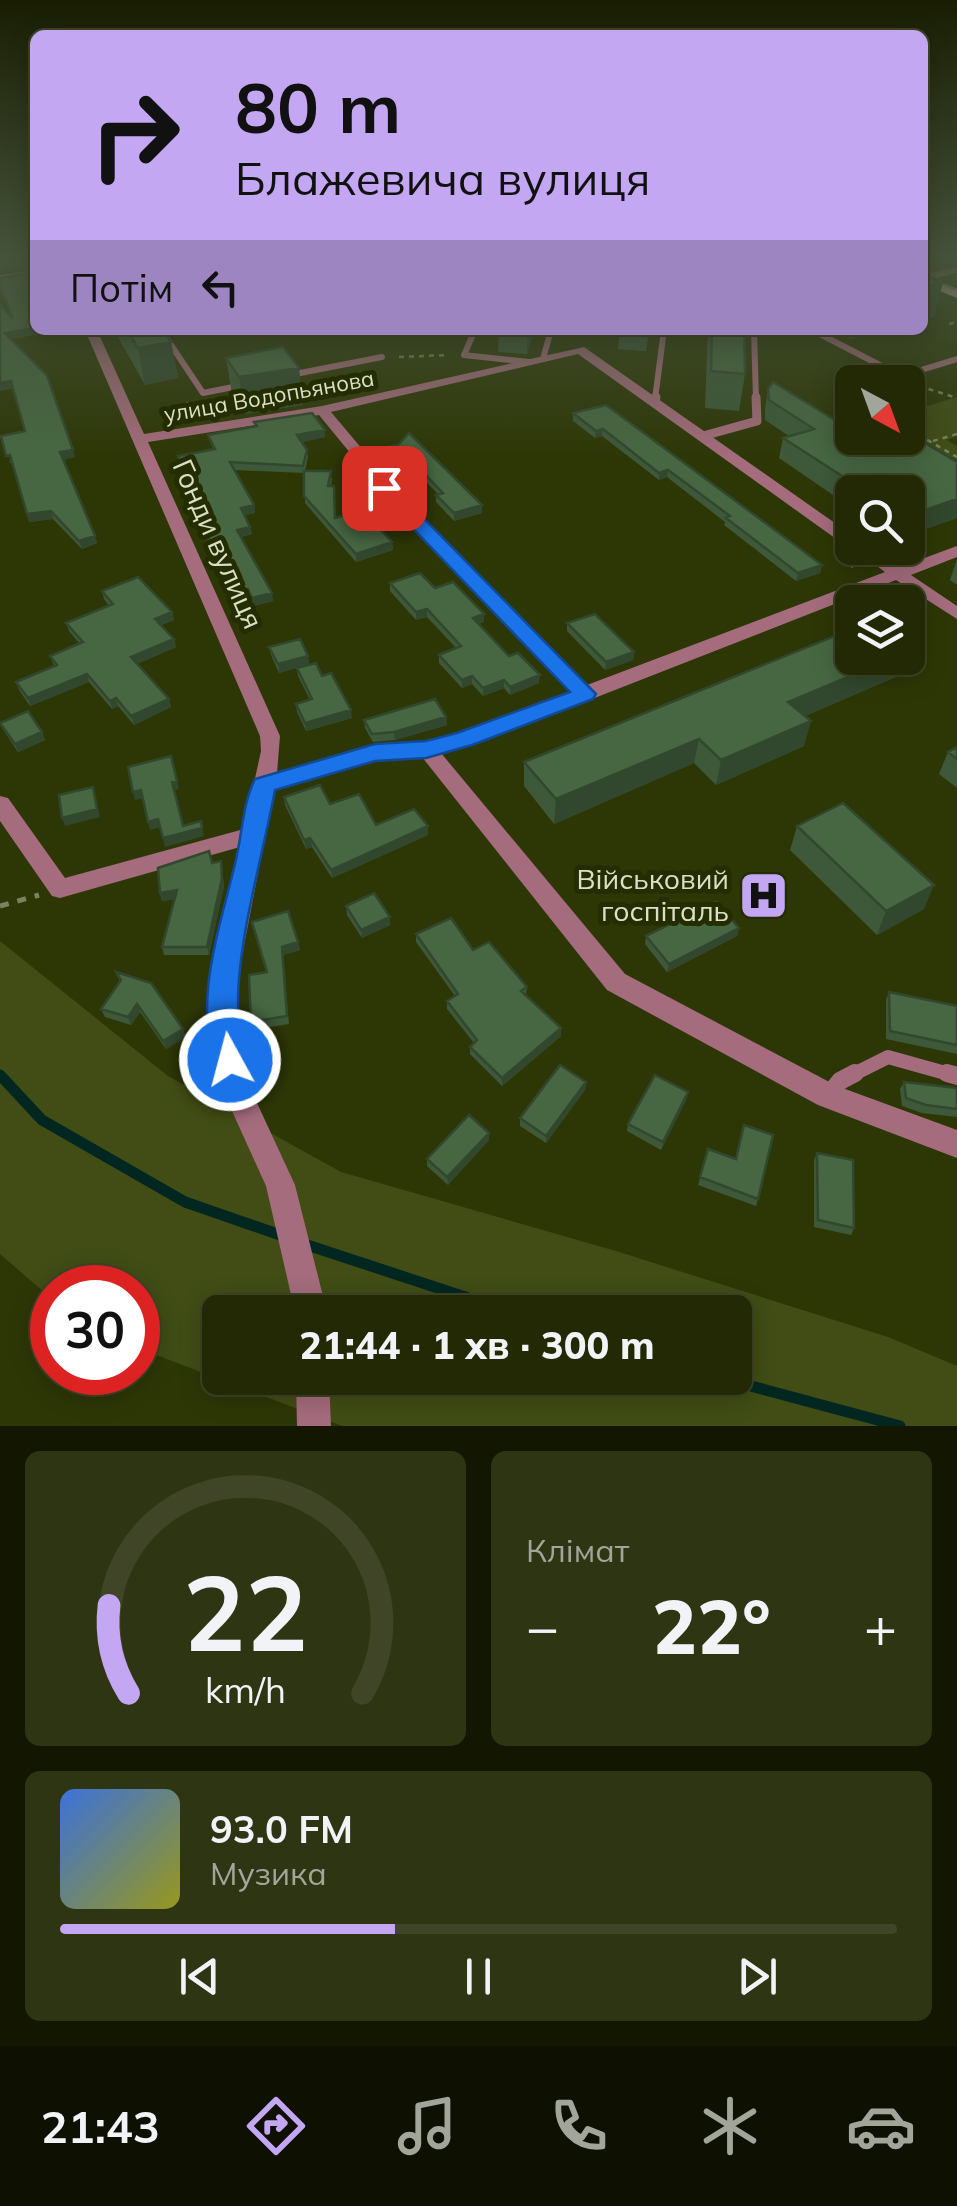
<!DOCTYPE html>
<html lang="uk">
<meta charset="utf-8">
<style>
body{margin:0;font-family:Mulish,sans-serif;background:#2e3513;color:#f1f3f6;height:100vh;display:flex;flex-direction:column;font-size:38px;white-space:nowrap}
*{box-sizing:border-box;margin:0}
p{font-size:32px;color:#a2a69a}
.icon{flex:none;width:55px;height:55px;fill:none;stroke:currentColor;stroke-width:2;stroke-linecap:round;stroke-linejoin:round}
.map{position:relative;height:1426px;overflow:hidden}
.panel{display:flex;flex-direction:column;gap:25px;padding:25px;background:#131702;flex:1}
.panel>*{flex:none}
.hud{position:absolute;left:30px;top:30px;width:898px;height:305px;border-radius:15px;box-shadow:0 5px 25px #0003,0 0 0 2px #3f4526;background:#c3a7f2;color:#111;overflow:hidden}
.needle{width:65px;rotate:139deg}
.buttons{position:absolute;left:835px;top:365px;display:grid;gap:20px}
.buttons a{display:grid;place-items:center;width:90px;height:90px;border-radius:15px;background:#222904;box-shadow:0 5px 25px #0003,0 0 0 2px #3f4526;font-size:50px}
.speed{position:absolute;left:30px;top:1265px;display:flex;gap:20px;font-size:50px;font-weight:700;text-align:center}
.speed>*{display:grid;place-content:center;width:130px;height:130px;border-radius:50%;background:#222904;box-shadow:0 5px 25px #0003,0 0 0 2px #3f4526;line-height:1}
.speed .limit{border:15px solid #d22;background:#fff;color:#111}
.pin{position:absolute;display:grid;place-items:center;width:85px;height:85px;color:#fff;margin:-42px;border-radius:20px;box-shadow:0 5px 15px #0006}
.me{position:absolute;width:110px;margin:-55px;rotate:353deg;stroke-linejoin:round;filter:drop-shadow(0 0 8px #0008)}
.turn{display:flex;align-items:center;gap:35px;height:210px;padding:0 40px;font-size:45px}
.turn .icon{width:130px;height:130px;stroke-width:2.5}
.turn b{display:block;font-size:70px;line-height:85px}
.then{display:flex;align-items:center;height:95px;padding:0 40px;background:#0003;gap:20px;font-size:38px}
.big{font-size:75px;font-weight:800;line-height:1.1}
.panel .card{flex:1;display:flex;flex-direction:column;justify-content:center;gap:15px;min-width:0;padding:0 35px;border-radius:15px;background:#2e3513}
.panel .dial{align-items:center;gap:0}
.dial svg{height:260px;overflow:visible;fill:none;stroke:#3f4526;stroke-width:7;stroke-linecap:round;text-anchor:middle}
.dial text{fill:#f1f3f6;stroke:none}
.song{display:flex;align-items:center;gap:30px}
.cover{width:120px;height:120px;border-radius:15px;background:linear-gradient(135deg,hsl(220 70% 55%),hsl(60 70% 35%))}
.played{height:10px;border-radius:5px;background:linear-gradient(90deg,#c3a7f2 40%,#3f4526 40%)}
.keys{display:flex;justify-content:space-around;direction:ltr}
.heat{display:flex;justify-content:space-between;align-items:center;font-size:55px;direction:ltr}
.panel .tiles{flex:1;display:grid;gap:25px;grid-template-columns:1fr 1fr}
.card:last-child{grid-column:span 2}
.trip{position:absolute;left:202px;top:1295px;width:550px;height:100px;border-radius:15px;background:#222904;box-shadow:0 5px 25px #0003,0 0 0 2px #3f4526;font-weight:800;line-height:100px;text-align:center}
.tabs{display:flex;height:160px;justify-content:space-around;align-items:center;background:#0e1002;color:#a2a69a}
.tabs .icon{width:70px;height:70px}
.tabs .selected{color:#c3a7f2}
.tabs b{font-size:45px;color:#f1f3f6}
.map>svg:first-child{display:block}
.green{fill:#414d15;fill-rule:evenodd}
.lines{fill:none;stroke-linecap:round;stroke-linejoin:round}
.stream{stroke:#022721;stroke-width:11}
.path-far1{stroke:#7a835d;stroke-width:2.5;stroke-dasharray:5 5;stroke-linecap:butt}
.path{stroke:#7a835d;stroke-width:5;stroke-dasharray:9 9;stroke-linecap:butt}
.lane-far3{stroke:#a46c7c;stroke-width:6}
.lane-far2{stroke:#a46c7c;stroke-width:9}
.lane-far1{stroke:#a46c7c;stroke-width:14}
.lane{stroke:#a46c7c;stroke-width:18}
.street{fill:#a46c7c;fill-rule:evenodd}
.primary{fill:#fab5c8;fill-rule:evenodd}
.tram{stroke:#949c79;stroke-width:2.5}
.wall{fill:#3d5939}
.shaded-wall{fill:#32482e}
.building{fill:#476742;stroke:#32482e;stroke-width:2.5}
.route{fill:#1a73e8;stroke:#114b97;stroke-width:2.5}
.labels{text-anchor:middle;stroke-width:10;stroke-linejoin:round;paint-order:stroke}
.far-street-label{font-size:22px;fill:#d9e0c7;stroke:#242d00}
.street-label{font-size:28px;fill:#d9e0c7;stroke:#242d00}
.poi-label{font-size:28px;fill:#d9e0c7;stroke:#242d00;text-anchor:end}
</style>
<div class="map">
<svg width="957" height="1426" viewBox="0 0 957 1426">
<rect width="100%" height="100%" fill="#2d3706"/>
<path class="green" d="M957,397V436L947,440L957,446V486L908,438V412Z
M0,941L168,1076L341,1172L616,1251L888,1337L957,1366V1426H342L138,1348V1288H52V1299L0,1254ZM220,1312H735V1378H220Z"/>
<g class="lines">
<path class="stream" d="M0,1075L42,1120L185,1202L283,1236
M301,1243L511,1312
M721,1378L900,1426"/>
<path class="path-far1" d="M949,324L957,322
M399,357L449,355
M919,386L957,398
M168,417L189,402
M908,435L924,438L957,457
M933,441L957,434
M841,558L857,570"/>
<path class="path" d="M0,906L39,895"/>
<path class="lane-far3" d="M922,278L957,270
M161,330L203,393L243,385
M475,330L464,355L529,362
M754,330L756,399
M812,330L901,376L957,359
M543,359L551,330
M285,376L382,357
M655,399L664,330"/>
<path class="lane-far2" d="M655,403L656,397
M703,436L757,421L756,397"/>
<path class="lane-far1" d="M850,1076L888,1057L956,1076"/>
<path class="lane" d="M947,1073L957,1076
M828,1096L840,1081L855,1073"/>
<path class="street" d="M35,270V276L0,281V275Z
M85,330H97L144,434L322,406L584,347L852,535V547L846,546L578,354L331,412L427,526L587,685L885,572L853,548H871L900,567L957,546V557L911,575L957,606V619L896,580L592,699L441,753L625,974L837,1086L957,1130V1158L818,1105L607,990L422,757L375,759L274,790L237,982L236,1032L250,1088L295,1185L327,1312H295L266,1186L222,1089L210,1032L211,982L240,847L60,898L52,896L0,821V796L8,798L65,878L244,829L261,751L260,736ZM319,415L415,532L571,691L427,743L375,745L277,773L280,736L148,442Z
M296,1378H329L331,1426H297Z"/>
<path class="primary" d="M922,275L957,289V298L922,284Z"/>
<path class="tram" d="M922,275L957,290"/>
</g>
<path class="wall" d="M12,318L46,333L11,339L75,457L63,459L97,543L82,549L53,519L29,522L12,462L9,463L25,431L13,388L0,391Z
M114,330H163L171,342L178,378L145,385Z
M499,330H534L527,354L498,352Z
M620,330H649L646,351L618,349Z
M708,330H744L745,374L739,411L705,408Z
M833,330H885L851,339Z
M226,358L303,405L245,414L232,394Z
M768,389L838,422L957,462V518L908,535V492H852V508L779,458L783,438L789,436L765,420V409Z
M606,405L822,565L820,573L796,581L724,525L725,522L667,477L659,480L602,436L595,438L573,421V413Z
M254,422L325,437L302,442L307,450L308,457L305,471L332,478L331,486L335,518L392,542L393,550L356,562L305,503L304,473L234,470L254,505L255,513L244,515L250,527L252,534L241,537L273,601L253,606L249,597L231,602L208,549L206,542L208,541L204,527L211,526L180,464L178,456L213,449L208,435L255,426Z
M398,445L482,513L454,521L436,502V495L438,494L412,468L404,470L388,454V447Z
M957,559V585L950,580Z
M390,583L435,588L484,614V622L478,624L509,656L539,683L510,695L504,688L483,696L472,684L462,688L439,663V655L456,648L427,617L416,620L390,591Z
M102,591L172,612L174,620L161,625L174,639L176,647L137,664L169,699L171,707L134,725L118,706L112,709L89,682L30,706L19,690L16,682L54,666L50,656L79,643L69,631L66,623L109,606L104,599Z
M567,623L634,652L633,660L605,670L567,631Z
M269,647L308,656L309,664L279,673L271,655Z
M852,658H904L898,676L805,716L804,746L716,785L694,763L554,824L524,786V762Z
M297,668L322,676L352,718L306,731L297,712L296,704L310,700L298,676Z
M446,717L447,725L395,740L373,742L365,728L364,720Z
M0,723L42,732L45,740L18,752L4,731Z
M957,747V788L939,774L948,752Z
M284,797L330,804L376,825L428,826V835L332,878L312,847L306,849L285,805Z
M797,826L924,909L877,935L790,850Z
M221,861L224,886L209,955H164L162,947L175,899L162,901L160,893Z
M346,906L390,917V925L362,938L347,915Z
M739,928L737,936L667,972L645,944L646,936Z
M254,930L298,942L300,950L283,955L289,1024L253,1030L251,1022L266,972Z
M416,934L473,950L527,987L526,995L561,1036L502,1086L470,1054V1047L474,1043L447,1009V1001L455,996L416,942Z
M116,972L186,1037L166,1049L140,1012L131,1025L105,1017L101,1009L120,982Z
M889,992L957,1006V1054L886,1039V1000Z
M586,1082L585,1090L546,1143L520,1126V1118Z
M904,1082L957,1088V1117L922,1113L902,1106L900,1089Z
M688,1092L686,1100L661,1150L627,1131L628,1124Z
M744,1125L758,1199L756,1206L698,1185L708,1149L735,1159Z
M489,1140L448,1185L427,1166V1159Z
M817,1153L854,1228L851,1235L814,1227V1160Z"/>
<path class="shaded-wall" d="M22,262L24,268L0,271V265Z
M943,283L934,317L922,320V288Z
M35,328V330H45L46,333L7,339L5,333Z
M527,330H534L527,354Z
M853,330H885L851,339Z
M171,342L178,378L145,385L138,348Z
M299,368L303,405L245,414L239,377Z
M11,381L13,388L0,391V383Z
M603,429L602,436L595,438L596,431Z
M325,430V437L298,443L297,435Z
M73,450L75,457L63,460L60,452Z
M412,461V468L404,470V463Z
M668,470L667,477L659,480V473Z
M957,499V518L908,535V516Z
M254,505L255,513L242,516L241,508Z
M482,505V513L454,521V513Z
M51,511L53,519L29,522L27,514Z
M250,527L252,534L238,537L237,530Z
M95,536L97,543L82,549L79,541Z
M392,542L393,550L356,562V554Z
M822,565L820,573L796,581L798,573Z
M248,589L249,597L231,602L229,594Z
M272,593L273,601L253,606L252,598Z
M427,609V617L416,620V612Z
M172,612L174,620L157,627L155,619Z
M484,614V622L473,626V618Z
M174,639L176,647L134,665L131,657Z
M634,652L633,660L605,670L606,662Z
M308,656L309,664L279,673L278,664Z
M893,658H904L898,676L782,726L788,702Z
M87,674L89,682L30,706L28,698Z
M540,675L539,683L510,695V687Z
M472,676V684L462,688V680Z
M504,680V688L483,696V688Z
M116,698L118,706L112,709L110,701Z
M169,699L171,707L134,725L131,716Z
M351,710L352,718L306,731L305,723Z
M446,717L447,725L395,740L394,732Z
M811,721L804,746L716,785L721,760Z
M42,732L45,740L18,752L15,744Z
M699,739L694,763L554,824L556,799Z
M177,781L179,789L174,790L172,782Z
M93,787L100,817L65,826L62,818Z
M141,790L143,798L135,800L133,792Z
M158,819L161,827L150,830L148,822Z
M428,826V835L332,878L331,870Z
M202,828L204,836L165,847L163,838Z
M310,838L312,847L306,849L304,840Z
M221,861L224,886L209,955L207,947Z
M934,885L924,909L877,935L886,911Z
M177,890L179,898L162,901L160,893Z
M390,917V925L362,938L361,930Z
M739,928L737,936L667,972L669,964Z
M298,942L300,950L283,955L289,1024L282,947Z
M137,1004L140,1012L131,1025L128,1017Z
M561,1028V1036L502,1086V1078Z
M183,1029L186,1037L166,1049L163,1041Z
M586,1082L585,1090L546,1143V1136Z
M688,1092L686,1100L661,1150L663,1142Z
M489,1133V1140L448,1185L447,1177Z"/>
<path class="building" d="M0,258H21L22,262L0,265Z
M27,274L35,299V328L5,333L47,376L73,450L60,452L95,536L79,541L51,511L27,514L10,455L6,456L1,436L25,431L11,381L0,383V305L13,319L0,286V278Z
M922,274L943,283L922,288Z
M127,330H163L171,342L138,348Z
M712,330H744L745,374L711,371Z
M283,347L299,368L239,377L226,358Z
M773,382L838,422L852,418V438H908V433L957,462V499L908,516V492H867L783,438L814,429L769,400L768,389Z
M606,405L822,565L798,573L726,518L730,516L668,470L659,473L603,429L596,431L573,413Z
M312,413L325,430L297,435L307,450L303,466L230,462L254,505L241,508L250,527L237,530L272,593L252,598L248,589L229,594L206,542L210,541L204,527L214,525L178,456L215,449L208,435L257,426L254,422Z
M409,433L482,505L454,513L436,495L443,493L412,461L404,463L388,447L398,445Z
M304,471H331L328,486H334L335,518L362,510L392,542L356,554L304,496Z
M420,573L435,588L453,582L484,614L473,618L509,656L518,653L540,675L510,687L504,680L483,688L472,676L462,680L439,655L461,646L427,609L416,612L390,583Z
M138,577L172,612L155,619L174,639L131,657L169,699L131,716L116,698L110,701L87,674L28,698L16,682L57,665L50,656L83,642L66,623L113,604L102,591Z
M595,614L634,652L606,662L567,623Z
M852,629V658H893L788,702L811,721L721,760L699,739L556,799L524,762Z
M300,639L308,656L278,664L269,647Z
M316,663L322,676L331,673L351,710L305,723L296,704L312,699L297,668Z
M435,699L446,717L394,732L372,734L364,720Z
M28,711L42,732L15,744L0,723Z
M957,747V759L948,752Z
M171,756L177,781L172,782L183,826L201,821L202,828L163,838L158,819L148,822L141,790L133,792L128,767Z
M320,785L330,804L359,794L376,825L414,809L428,826L331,870L310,838L304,840L284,797Z
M93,787L97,809L62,818L59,795Z
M843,803L934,885L886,911L797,826Z
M209,851L212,863L221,861L222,878L207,947H162L177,890L160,893L158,868Z
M374,893L390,917L361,930L346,906Z
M716,902L739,928L669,964L646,936Z
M288,911L298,942L282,947L287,1016L251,1022L249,975L267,972L252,922Z
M451,918L473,950L489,942L527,987L521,991L561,1028L502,1078L470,1047L477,1040L447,1001L458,994L416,934Z
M116,972L151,983L183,1029L163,1041L137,1004L128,1017L101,1009L121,980Z
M889,992L957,1006V1045L890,1031Z
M560,1065L586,1082L546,1136L520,1118Z
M655,1075L688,1092L663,1142L628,1124Z
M904,1082L957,1088V1109L926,1105L906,1098Z
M469,1115L489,1133L447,1177L427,1159Z
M744,1125L773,1135L758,1199L700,1177L708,1149L736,1159Z
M817,1153L853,1160L854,1228L818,1220Z"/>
<linearGradient id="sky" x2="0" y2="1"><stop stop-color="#191e03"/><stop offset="0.56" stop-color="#46533b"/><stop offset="1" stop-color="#46533b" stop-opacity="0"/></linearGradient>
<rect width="957" height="458" fill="url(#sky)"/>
<path class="route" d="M384,483L391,485L596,694L593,699L472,745L426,758L375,761L275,790C263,855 238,938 238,1003C238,1022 247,1056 241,1070L230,1074L219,1070C189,1005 223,920 237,855C242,831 244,800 255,779L375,744L426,741L457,733L570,692L378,492L376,488Z"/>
<defs>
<symbol id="hospital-square" viewBox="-11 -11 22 22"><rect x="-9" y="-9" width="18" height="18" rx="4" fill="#c3a7f2" stroke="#242d00"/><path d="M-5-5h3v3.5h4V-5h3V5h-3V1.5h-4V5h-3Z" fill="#111"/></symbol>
</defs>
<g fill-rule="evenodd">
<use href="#hospital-square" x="736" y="868" width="55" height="55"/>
</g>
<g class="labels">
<g class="far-street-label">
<text transform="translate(269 396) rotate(-10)" y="8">улица Водопьянова</text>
</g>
<g class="street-label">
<text transform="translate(218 544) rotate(66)" y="10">Гонди вулиця</text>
</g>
<g class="poi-label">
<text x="729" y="889">Військовий<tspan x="729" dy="32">госпіталь</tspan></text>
</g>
</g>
</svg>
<div class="buttons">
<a><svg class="needle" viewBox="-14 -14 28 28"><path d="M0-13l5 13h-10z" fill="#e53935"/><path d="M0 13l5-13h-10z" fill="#a2a69a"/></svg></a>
<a><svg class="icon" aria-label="search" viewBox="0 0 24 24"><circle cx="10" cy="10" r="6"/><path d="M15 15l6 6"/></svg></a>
<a><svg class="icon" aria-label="layers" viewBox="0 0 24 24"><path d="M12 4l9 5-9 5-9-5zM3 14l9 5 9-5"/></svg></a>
</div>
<div class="speed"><div class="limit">30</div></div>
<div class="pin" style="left:384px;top:488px;background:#d93025"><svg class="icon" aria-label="arrive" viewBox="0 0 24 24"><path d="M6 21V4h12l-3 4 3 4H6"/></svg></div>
<svg class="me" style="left:230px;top:1060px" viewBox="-20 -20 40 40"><circle r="17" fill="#1a73e8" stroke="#fff" stroke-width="3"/><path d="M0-11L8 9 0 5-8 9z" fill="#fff"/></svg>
<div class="trip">21:44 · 1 хв · 300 m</div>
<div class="hud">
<div class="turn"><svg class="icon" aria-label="right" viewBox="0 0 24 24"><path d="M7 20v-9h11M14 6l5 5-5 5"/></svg><div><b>80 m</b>Блажевича вулиця</div></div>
<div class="then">Потім<svg class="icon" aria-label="left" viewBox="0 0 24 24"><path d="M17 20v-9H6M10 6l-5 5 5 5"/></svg></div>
</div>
</div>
<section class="panel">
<div class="tiles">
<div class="card dial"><svg viewBox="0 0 100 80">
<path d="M14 69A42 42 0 1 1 86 69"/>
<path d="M14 69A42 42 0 0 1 8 42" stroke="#c3a7f2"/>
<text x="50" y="56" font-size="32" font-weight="700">22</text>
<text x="50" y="72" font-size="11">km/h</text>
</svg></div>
<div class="card"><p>Клімат</p>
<div class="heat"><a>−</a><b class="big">22°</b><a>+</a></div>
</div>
<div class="card">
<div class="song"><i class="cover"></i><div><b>93.0 FM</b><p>Музика</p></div></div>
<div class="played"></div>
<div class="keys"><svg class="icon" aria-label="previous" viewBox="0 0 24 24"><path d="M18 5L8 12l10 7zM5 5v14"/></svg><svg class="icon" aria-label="pause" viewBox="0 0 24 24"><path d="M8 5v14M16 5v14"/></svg><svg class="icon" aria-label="next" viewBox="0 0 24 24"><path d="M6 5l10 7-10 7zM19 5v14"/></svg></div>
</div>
</div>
</section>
<nav class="tabs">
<b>21:43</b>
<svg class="icon selected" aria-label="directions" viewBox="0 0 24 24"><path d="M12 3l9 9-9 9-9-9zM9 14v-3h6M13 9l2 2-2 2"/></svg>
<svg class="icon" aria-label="music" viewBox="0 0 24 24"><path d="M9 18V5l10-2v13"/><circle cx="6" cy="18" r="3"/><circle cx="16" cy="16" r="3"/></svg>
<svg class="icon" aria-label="phone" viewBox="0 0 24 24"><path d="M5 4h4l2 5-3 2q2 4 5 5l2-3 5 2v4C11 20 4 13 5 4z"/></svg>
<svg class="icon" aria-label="climate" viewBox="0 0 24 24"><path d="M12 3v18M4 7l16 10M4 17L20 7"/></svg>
<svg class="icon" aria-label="car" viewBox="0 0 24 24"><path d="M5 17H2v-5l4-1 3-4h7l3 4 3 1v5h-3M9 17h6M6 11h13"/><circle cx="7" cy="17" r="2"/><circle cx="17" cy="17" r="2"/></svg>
</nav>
